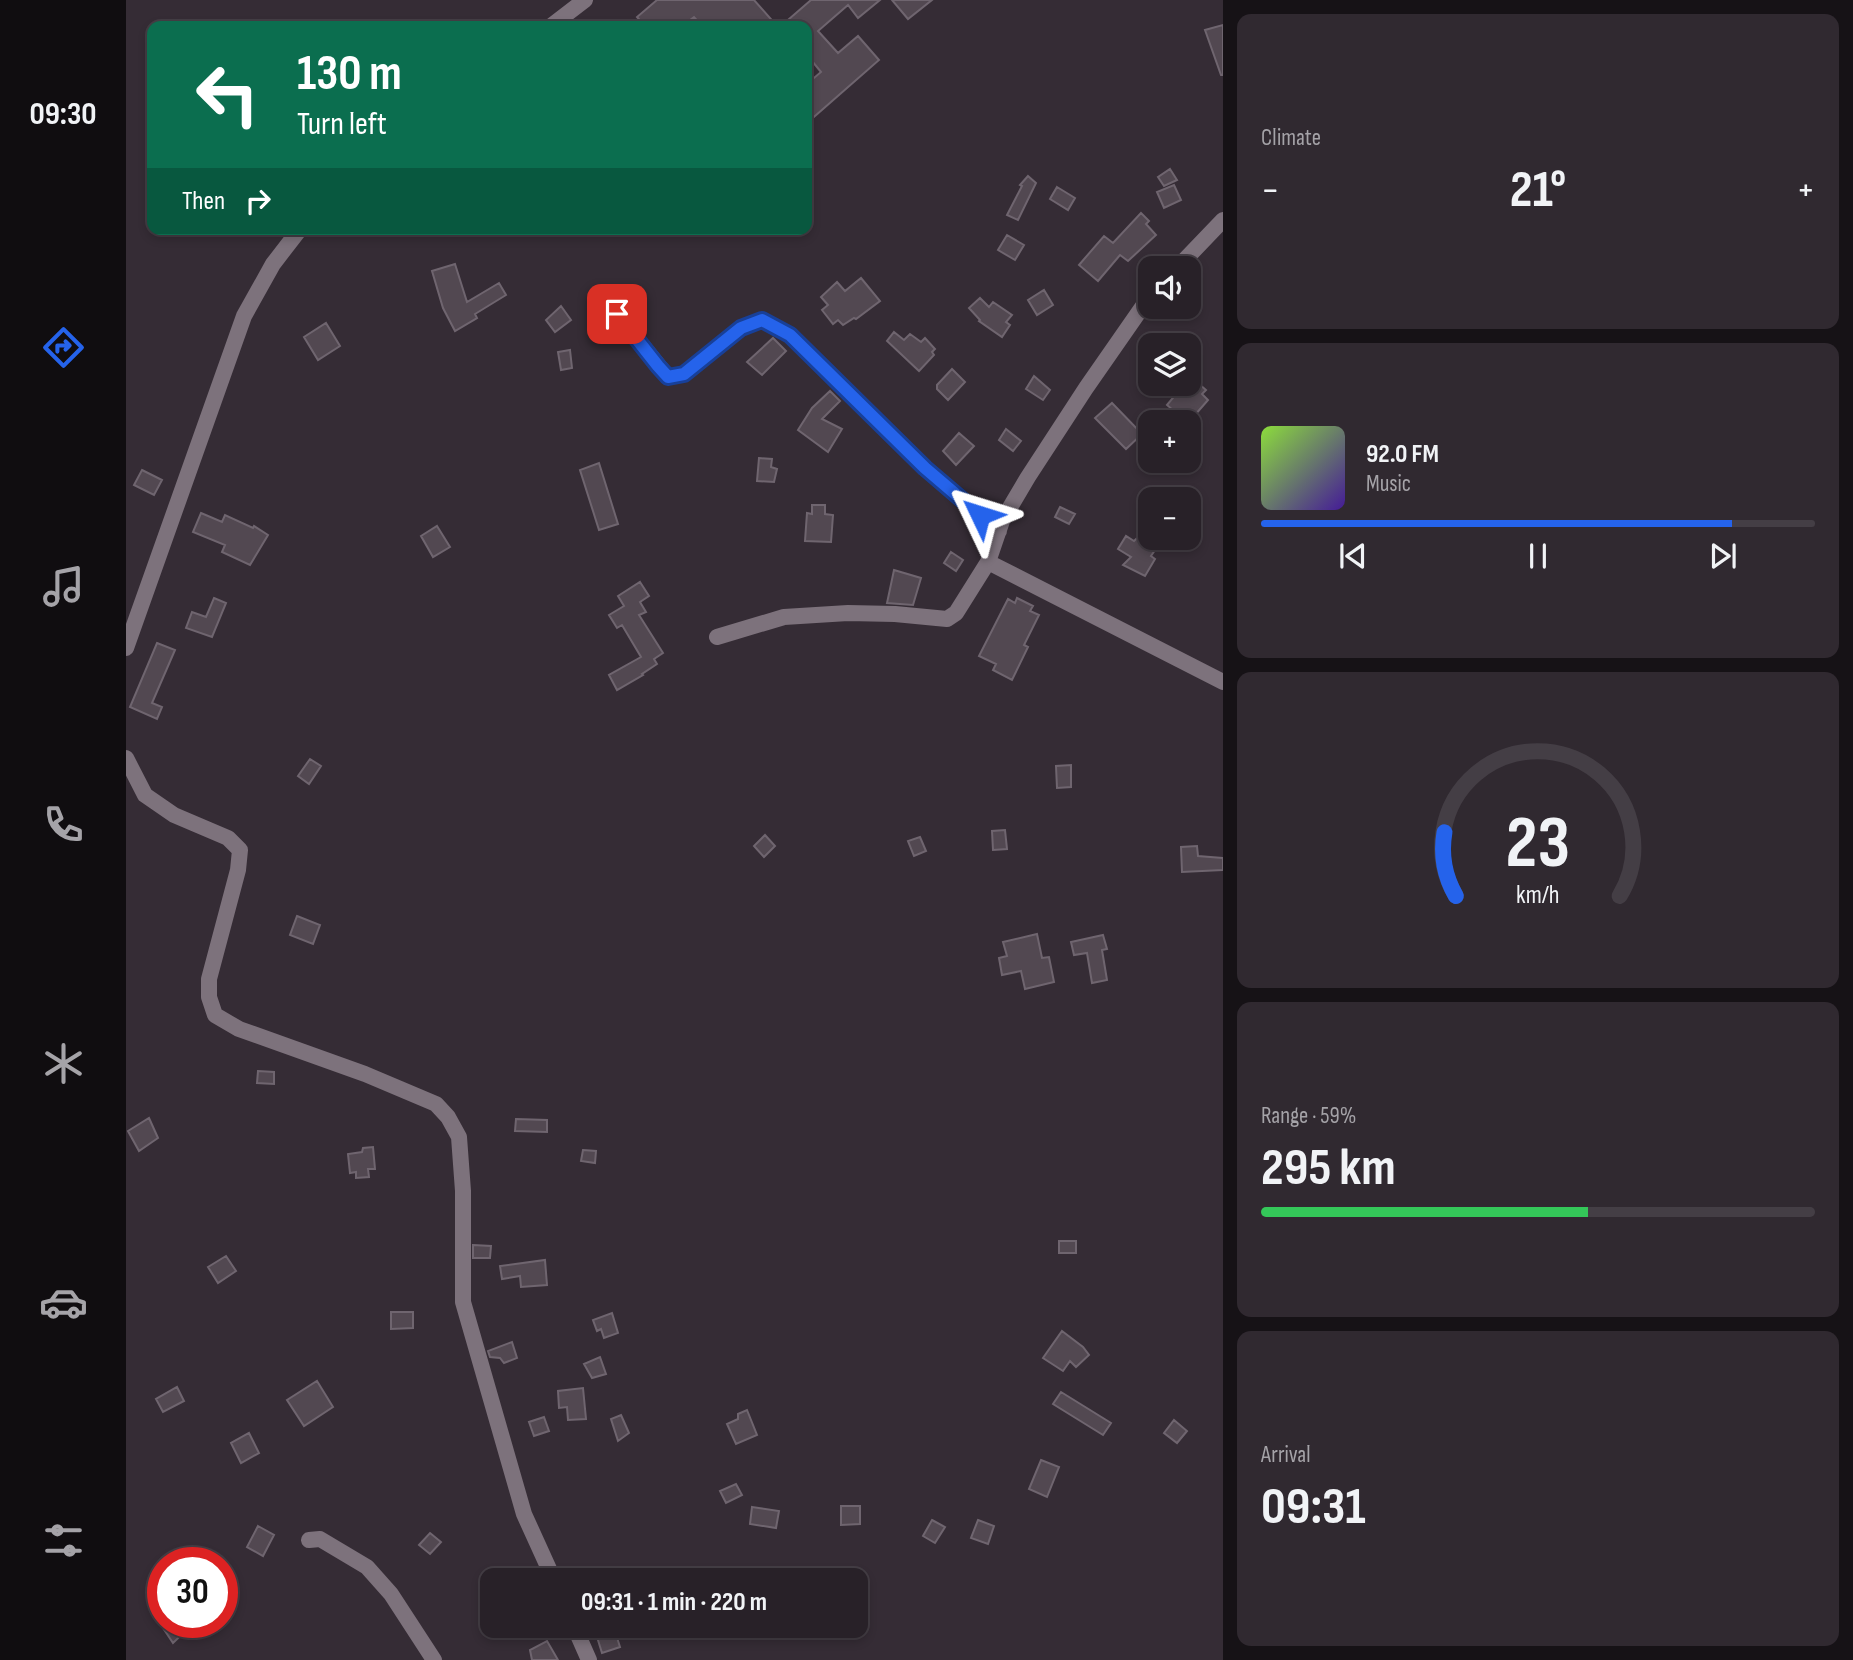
<!DOCTYPE html>
<meta charset="utf-8">
<style>
body{margin:0;font-family:"Sofia Sans Condensed",sans-serif;background:#302930;color:#f1f3f6;height:100vh;display:flex;flex-direction:column;font-size:26px;white-space:nowrap}
*{box-sizing:border-box;margin:0}
p{font-size:23px;color:#a5a3a8}
.icon{flex:none;width:38px;height:38px;fill:none;stroke:currentColor;stroke-width:2;stroke-linecap:round;stroke-linejoin:round}
.map{position:relative;flex:1;overflow:hidden}
.panel{display:flex;flex-direction:column;gap:14px;padding:14px;background:#161216;width:630px}
.panel>*{flex:none}
.hud{position:absolute;left:21px;top:21px;width:665px;height:214px;border-radius:14px;box-shadow:0 4px 10px #0003,0 0 0 2px #443e45;background:#0b6e4f;color:#fff;overflow:hidden}
.controls{position:absolute;left:1012px;top:256px;display:grid;gap:14px}
.controls a{display:grid;place-items:center;width:63px;height:63px;border-radius:14px;background:#282128;box-shadow:0 4px 10px #0003,0 0 0 2px #443e45;font-size:35px}
.speed{position:absolute;left:21px;top:1547px;display:flex;gap:14px;font-size:35px;font-weight:700;text-align:center}
.speed>*{display:grid;place-content:center;width:91px;height:91px;border-radius:50%;background:#282128;box-shadow:0 4px 10px #0003,0 0 0 2px #443e45;line-height:1}
.speed .limit{border:10px solid #d22;background:#fff;color:#111}
.pin{position:absolute;display:grid;place-items:center;width:60px;height:60px;color:#fff;margin:-30px;border-radius:14px;box-shadow:0 4px 10px #0006}
.me{position:absolute;width:77px;margin:-38px;rotate:311deg;stroke-linejoin:round;filter:drop-shadow(0 0 5px #0008)}
.turn{display:flex;align-items:center;gap:24px;height:147px;padding:0 35px;font-size:32px}
.turn .icon{width:91px;height:91px;stroke-width:2.5}
.turn b{display:block;font-size:49px;line-height:60px}
.then{display:flex;align-items:center;height:66px;padding:0 35px;background:#0003;gap:14px;font-size:26px}
.big{font-size:52px;font-weight:700;line-height:1.1}
.panel .widget{flex:1;display:flex;flex-direction:column;justify-content:center;gap:10px;min-width:0;padding:0 24px;border-radius:14px;background:#302930}
.panel .dial{align-items:center;gap:0}
.dial svg{height:182px;overflow:visible;fill:none;stroke:#443e45;stroke-width:7;stroke-linecap:round;text-anchor:middle}
.dial text{fill:#f1f3f6;stroke:none}
.song{display:flex;align-items:center;gap:21px}
.cover{width:84px;height:84px;border-radius:10px;background:linear-gradient(135deg,hsl(90 70% 55%),hsl(260 70% 35%))}
.played{height:7px;border-radius:4px;background:linear-gradient(90deg,#2563eb 85%,#443e45 85%)}
.keys{display:flex;justify-content:space-around;direction:ltr}
.heat{display:flex;justify-content:space-between;align-items:center;font-size:38px;direction:ltr}
.charge{height:10px;border-radius:5px;background:linear-gradient(90deg,#34c759 59%,#443e45 0)}
.trip{position:absolute;left:354px;top:1568px;width:388px;height:70px;border-radius:14px;background:#282128;box-shadow:0 4px 10px #0003,0 0 0 2px #443e45;font-weight:700;line-height:70px;text-align:center}
main{display:flex;flex:1;min-height:0}
.dock{display:flex;flex-direction:column;width:126px;justify-content:space-around;align-items:center;background:#100d10;color:#a5a3a8}
.dock .icon{width:49px;height:49px}
.dock .active{color:#2563eb}
.dock b{font-size:32px;color:#f1f3f6}
.map>svg:first-child{display:block}
.building{fill:#524851;stroke:#6f656f;stroke-width:2}
.lines{fill:none;stroke-linecap:round;stroke-linejoin:round}
.minor{stroke:#7d727c;stroke-width:16}
.route-casing{stroke:#184099;stroke-width:18}
.route{stroke:#2563eb;stroke-width:12}
</style>
<main>
<nav class="dock">
<b>09:30</b>
<svg class="icon active" aria-label="directions" viewBox="0 0 24 24"><path d="M12 3l9 9-9 9-9-9zM9 14v-3h6M13 9l2 2-2 2"/></svg>
<svg class="icon" aria-label="music" viewBox="0 0 24 24"><path d="M9 18V5l10-2v13"/><circle cx="6" cy="18" r="3"/><circle cx="16" cy="16" r="3"/></svg>
<svg class="icon" aria-label="phone" viewBox="0 0 24 24"><path d="M5 4h4l2 5-3 2q2 4 5 5l2-3 5 2v4C11 20 4 13 5 4z"/></svg>
<svg class="icon" aria-label="climate" viewBox="0 0 24 24"><path d="M12 3v18M4 7l16 10M4 17L20 7"/></svg>
<svg class="icon" aria-label="car" viewBox="0 0 24 24"><path d="M5 17H2v-5l4-1 3-4h7l3 4 3 1v5h-3M9 17h6M6 11h13"/><circle cx="7" cy="17" r="2"/><circle cx="17" cy="17" r="2"/></svg>
<svg class="icon" aria-label="filters" viewBox="0 0 24 24"><path d="M4 7h16M4 17h16"/><circle cx="9" cy="7" r="2"/><circle cx="15" cy="17" r="2"/></svg>
</nav>
<div class="map">
<svg width="1097" height="1660" viewBox="0 0 1097 1660">
<rect width="100%" height="100%" fill="#352c35"/>
<path class="building" d="M531,0H628L651,26H621L617,21L610,26H576L568,17L556,26H519L511,17Z
M685,0H754L732,18L722,5L692,31L712,53L732,36L753,60L681,123V84L695,72L681,55V26H655Z
M766,0H806L782,19Z
M1097,25V75H1095L1079,30Z
M1044,169L1051,180L1038,186L1032,177Z
M902,176L910,183L892,220L881,215L896,186L894,185Z
M1048,185L1055,200L1038,208L1031,192Z
M931,187L949,198L942,210L924,199Z
M1015,213L1023,221L1020,224L1030,235L1002,261L994,255L972,281L953,265L978,236L987,243Z
M881,235L898,245L889,260L872,250Z
M329,264L341,302L373,283L380,295L349,314L351,318L329,331L317,308L306,271Z
M735,278L754,301L730,319L728,318L717,325L712,320L707,324L696,310L702,305L695,297L711,282L719,291Z
M918,290L927,305L911,315L902,300Z
M854,298L863,307L867,302L886,315L880,322L884,325L876,337L853,321L854,320L843,308Z
M435,306L445,320L429,332L420,320Z
M200,323L214,346L192,360L178,337Z
M768,332L778,340L784,334L795,342L799,338L809,349L806,352L808,355L793,371L761,341Z
M647,338L660,351L636,375L621,362Z
M444,350L446,368L435,370L432,352Z
M826,369L839,382L822,400L811,389V385Z
M908,376L924,390L917,400L900,389Z
M1065,377L1080,390L1076,394L1082,400L1062,423L1041,405L1051,393L1039,383H1062Z
M704,391L714,401L696,419L716,429L702,452L672,430L686,408Z
M986,403L1016,434L1000,449L969,418Z
M880,429L895,441L887,451L873,440Z
M833,433L848,446L830,465L817,451Z
M633,458L646,459L645,467L651,469L648,482L631,481Z
M473,463L492,524L473,530L454,470Z
M16,470L36,480L28,495L8,485Z
M686,505H699V514L707,515L705,542L679,541L681,513L686,514Z
M934,507L949,514L943,524L929,517Z
M75,513L96,522L99,515L127,528L128,526L142,535L124,565L96,552L99,545L67,532Z
M311,526L324,547L307,557L295,536Z
M1024,526V537H1038L1025,556L1029,559L1019,576L997,565L1005,557L992,549L1000,536L1008,541Z
M825,552L837,560L830,571L818,563Z
M768,570L795,578L787,605L761,603Z
M514,582L523,596L514,602L520,612L513,615L537,653L528,659L531,664L516,674L517,675L491,690L483,675L515,657L496,625L491,628L483,615L498,606L492,596Z
M88,598L100,603L86,637L60,628L66,612L80,617Z
M891,598L907,606L904,611L913,615L898,645L902,647L886,680L867,670L870,664L853,656L882,599L889,603Z
M31,643L49,650L26,703L36,707L31,719L4,707Z
M184,759L195,766L183,784L172,776Z
M945,765V787L931,788L930,766Z
M879,830L881,849L867,850L866,831Z
M639,835L649,846L638,857L628,846Z
M794,837L800,851L788,856L782,841Z
M1071,846L1072,856L1097,858V870L1056,872L1055,847Z
M171,916L194,925L187,944L164,935Z
M911,934L916,958L923,957L928,982L899,989L895,971L876,975L873,958L881,956L877,942Z
M977,935L981,949L976,950L981,980L966,983L961,953L948,955L945,942Z
M132,1071L148,1072V1084L131,1083Z
M23,1118L32,1138L13,1151L2,1131Z
M390,1119L421,1120V1132L389,1131Z
M247,1147L249,1169H242L243,1177L230,1178V1172L224,1173L222,1154L236,1152L237,1148Z
M457,1150L470,1151L469,1163L455,1161Z
M933,1241H950V1253H933Z
M347,1245L365,1246L364,1258H347Z
M100,1256L110,1271L92,1283L82,1267Z
M419,1260L421,1285L395,1287L394,1276L376,1279L374,1266Z
M265,1312H287V1328L265,1329Z
M486,1313L492,1333L478,1338L475,1329L471,1331L467,1320Z
M936,1331L957,1347L963,1355L950,1367L944,1361L937,1371L917,1358Z
M386,1342L391,1358L378,1363L374,1358L364,1357L362,1351Z
M474,1357L480,1374L466,1378L458,1364Z
M191,1381L207,1407L178,1426L161,1400Z
M51,1387L58,1401L37,1412L30,1399Z
M457,1388L460,1419L442,1420L441,1407L433,1408L432,1391Z
M935,1392L985,1423L977,1435L927,1404Z
M621,1410L631,1435L610,1444L601,1424L612,1419V1414Z
M495,1415L503,1433L492,1441L485,1419Z
M418,1417L423,1431L408,1436L403,1422Z
M1048,1420L1061,1431L1051,1443L1038,1433Z
M123,1433L133,1453L115,1463L105,1443Z
M915,1460L933,1467L921,1497L903,1489Z
M610,1484L616,1495L600,1503L594,1491Z
M715,1506H734V1524L715,1525Z
M626,1507L653,1511L650,1528L624,1524Z
M806,1520L819,1527L809,1543L797,1536Z
M852,1520L868,1526L862,1544L845,1538Z
M132,1526L148,1535L137,1556L121,1547Z
M304,1533L315,1542L304,1554L293,1545Z
M33,1622H69L47,1643Z
M489,1631L494,1647L476,1653L471,1637Z
M421,1641L432,1660H406L404,1650Z"/>
<g class="lines">
<path class="minor" d="M425,26L459,0
M1051,268L1097,220
M476,293L507,334L542,377L558,374L615,328L636,320L664,335L799,468L873,531
M1024,296L960,388L902,477L876,521L862,562L1097,682
M591,637L658,617L722,613L769,614L821,619L830,613L862,562
M0,648L118,316L147,264L174,229
M0,758L19,795L48,815L102,838L114,850L112,870L83,979V997L89,1015L113,1029L239,1074L310,1104L322,1117L333,1137L337,1191V1302L398,1514L428,1580
M183,1540L194,1539L241,1567L265,1594L308,1660
M448,1626L463,1660"/>
</g>
<g class="lines">
<defs>
<path id="route" d="M491,314L532,366L542,377L558,374L615,328L636,320L664,335L799,468L854,515"/>
</defs>
<use href="#route" class="route-casing"/>
<use href="#route" class="route"/>
</g>
</svg>
<div class="controls">
<a><svg class="icon" aria-label="sound" viewBox="0 0 24 24"><path d="M4 9h4l5-4v14l-5-4H4zM17 9q2 3 0 6"/></svg></a>
<a><svg class="icon" aria-label="layers" viewBox="0 0 24 24"><path d="M12 4l9 5-9 5-9-5zM3 14l9 5 9-5"/></svg></a>
<a>+</a>
<a>−</a>
</div>
<div class="speed"><div class="limit">30</div></div>
<div class="pin" style="left:491px;top:314px;background:#d93025"><svg class="icon" aria-label="arrive" viewBox="0 0 24 24"><path d="M6 21V4h12l-3 4 3 4H6"/></svg></div>
<svg class="me" style="left:854px;top:515px" viewBox="-20 -20 40 40"><path d="M0-17L14 15 0 8-14 15z" fill="#2563eb" stroke="#fff" stroke-width="4"/></svg>
<div class="trip">09:31 · 1 min · 220 m</div>
<div class="hud">
<div class="turn"><svg class="icon" aria-label="left" viewBox="0 0 24 24"><path d="M17 20v-9H6M10 6l-5 5 5 5"/></svg><div><b>130 m</b>Turn left</div></div>
<div class="then">Then<svg class="icon" aria-label="right" viewBox="0 0 24 24"><path d="M7 20v-9h11M14 6l5 5-5 5"/></svg></div>
</div>
</div>
<section class="panel">
<div class="widget"><p>Climate</p>
<div class="heat"><a>−</a><b class="big">21°</b><a>+</a></div>
</div>
<div class="widget">
<div class="song"><i class="cover"></i><div><b>92.0 FM</b><p>Music</p></div></div>
<div class="played"></div>
<div class="keys"><svg class="icon" aria-label="previous" viewBox="0 0 24 24"><path d="M18 5L8 12l10 7zM5 5v14"/></svg><svg class="icon" aria-label="pause" viewBox="0 0 24 24"><path d="M8 5v14M16 5v14"/></svg><svg class="icon" aria-label="next" viewBox="0 0 24 24"><path d="M6 5l10 7-10 7zM19 5v14"/></svg></div>
</div>
<div class="widget dial"><svg viewBox="0 0 100 80">
<path d="M14 69A42 42 0 1 1 86 69"/>
<path d="M14 69A42 42 0 0 1 9 41" stroke="#2563eb"/>
<text x="50" y="56" font-size="32" font-weight="700">23</text>
<text x="50" y="72" font-size="11">km/h</text>
</svg></div>
<div class="widget"><p>Range · 59%</p><b class="big">295 km</b><div class="charge"></div></div>
<div class="widget"><p>Arrival</p><b class="big">09:31</b></div>
</section>
</main>
